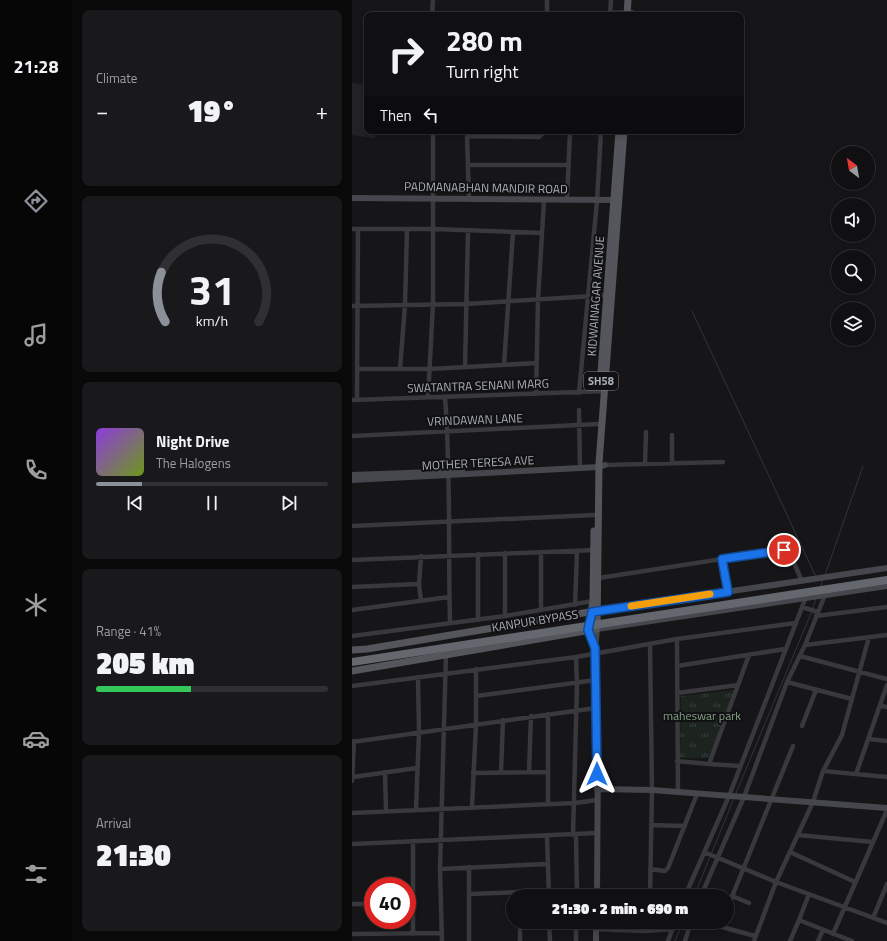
<!DOCTYPE html>
<meta charset="utf-8">
<style>
body{margin:0;font-family:"Titillium Web",sans-serif;background:#19191b;color:#f1f3f6;height:100vh;display:flex;flex-direction:column;font-size:15px;white-space:nowrap}
*{box-sizing:border-box;margin:0}
p{font-size:13px;color:#9c9d9f}
.icon{flex:none;width:22px;height:22px;fill:none;stroke:currentColor;stroke-width:2;stroke-linecap:round;stroke-linejoin:round}
.map{position:relative;flex:1;overflow:hidden}
.sheet{display:flex;flex-direction:column;gap:10px;padding:10px;background:#09090a;width:280px}
.sheet>*{flex:none}
.top-card{position:absolute;left:12px;top:12px;width:380px;height:122px;border-radius:8px;box-shadow:0 2px 6px #0003,0 0 0 1px #303032;background:#101012;color:#f1f3f6;overflow:hidden}
.needle{width:26px;rotate:329deg}
.buttons{position:absolute;left:479px;top:146px;display:grid;gap:8px}
.buttons a{display:grid;place-items:center;width:44px;height:44px;border-radius:50%;background:#101012;box-shadow:0 2px 6px #0003,0 0 0 1px #303032;font-size:20px}
.speed{position:absolute;left:12px;top:877px;display:flex;gap:8px;font-size:20px;font-weight:700;text-align:center}
.speed>*{display:grid;place-content:center;width:52px;height:52px;border-radius:50%;background:#101012;box-shadow:0 2px 6px #0003,0 0 0 1px #303032;line-height:1}
.speed .limit{border:6px solid #d22;background:#fff;color:#111}
.pin{position:absolute;display:grid;place-items:center;width:34px;height:34px;color:#fff;margin:-17px;border:2px solid #fff;border-radius:50%;box-shadow:0 1px 4px #0007}
.me{position:absolute;width:44px;margin:-22px;rotate:0deg;stroke-linejoin:round;filter:drop-shadow(0 0 3px #0008)}
.turn{display:flex;align-items:center;gap:14px;height:84px;padding:0 16px;font-size:18px}
.turn .icon{width:52px;height:52px;stroke-width:2.5}
.turn b{display:block;font-size:28px;line-height:34px}
.then{display:flex;align-items:center;height:38px;padding:0 16px;background:#0003;gap:8px;font-size:15px}
.big{font-size:30px;font-weight:800;line-height:1.1}
.sheet .tile{flex:1;display:flex;flex-direction:column;justify-content:center;gap:6px;min-width:0;padding:0 14px;border-radius:8px;background:#19191b}
.sheet .dial{align-items:center;gap:0}
.dial svg{height:104px;overflow:visible;fill:none;stroke:#303032;stroke-width:7;stroke-linecap:round;text-anchor:middle}
.dial text{fill:#f1f3f6;stroke:none}
.song{display:flex;align-items:center;gap:12px}
.cover{width:48px;height:48px;border-radius:6px;background:linear-gradient(135deg,hsl(270 70% 55%),hsl(80 70% 35%))}
.played{height:4px;border-radius:2px;background:linear-gradient(90deg,#8c9099 20%,#303032 20%)}
.keys{display:flex;justify-content:space-around;direction:ltr}
.heat{display:flex;justify-content:space-between;align-items:center;font-size:22px;direction:ltr}
.charge{height:6px;border-radius:3px;background:linear-gradient(90deg,#34c759 41%,#303032 0)}
.trip{position:absolute;left:154px;top:889px;width:228px;height:40px;border-radius:20px;background:#101012;box-shadow:0 2px 6px #0003,0 0 0 1px #303032;font-weight:800;line-height:40px;text-align:center}
main{display:flex;flex:1;min-height:0}
.dock{display:flex;flex-direction:column;width:72px;justify-content:space-around;align-items:center;background:#060607;color:#9c9d9f}
.dock .icon{width:28px;height:28px}
.dock .current{color:#8c9099}
.dock b{font-size:18px;color:#f1f3f6}
.map>svg:first-child{display:block}
.built{fill:#222225}
.grass{fill:url(#grass-tufts)}
.lines{fill:none;stroke-linecap:round;stroke-linejoin:round}
.stream{stroke:#2d353b;stroke-width:1}
.street{stroke:#38383d;stroke-width:4.5}
.secondary{stroke:#46474d;stroke-width:6}
.primary{stroke:#54565c;stroke-width:7}
.highway-bridge{stroke:#64676e;stroke-width:8}
.route-casing{stroke:#114b97;stroke-width:10}
.route{stroke:#1a73e8;stroke-width:7}
.slow{stroke:#f59e0b;stroke-width:7}
.labels{text-anchor:middle;stroke-width:4;stroke-linejoin:round;paint-order:stroke}
.shield{fill:#111113;stroke:#7b7f86;stroke-width:1}
.shield-label{font-size:11px;font-weight:bold;fill:#a9aeb7}
.street-label{font-size:12px;fill:#a9aeb7;stroke:#111113}
.park-label{font-size:12px;fill:#81a183;stroke:#111113}
</style>
<main>
<nav class="dock">
<b>21:28</b>
<svg class="icon current" aria-label="directions" viewBox="0 0 24 24"><path d="M12 3l9 9-9 9-9-9zM9 14v-3h6M13 9l2 2-2 2"/></svg>
<svg class="icon" aria-label="music" viewBox="0 0 24 24"><path d="M9 18V5l10-2v13"/><circle cx="6" cy="18" r="3"/><circle cx="16" cy="16" r="3"/></svg>
<svg class="icon" aria-label="phone" viewBox="0 0 24 24"><path d="M5 4h4l2 5-3 2q2 4 5 5l2-3 5 2v4C11 20 4 13 5 4z"/></svg>
<svg class="icon" aria-label="climate" viewBox="0 0 24 24"><path d="M12 3v18M4 7l16 10M4 17L20 7"/></svg>
<svg class="icon" aria-label="car" viewBox="0 0 24 24"><path d="M5 17H2v-5l4-1 3-4h7l3 4 3 1v5h-3M9 17h6M6 11h13"/><circle cx="7" cy="17" r="2"/><circle cx="17" cy="17" r="2"/></svg>
<svg class="icon" aria-label="filters" viewBox="0 0 24 24"><path d="M4 7h16M4 17h16"/><circle cx="9" cy="7" r="2"/><circle cx="15" cy="17" r="2"/></svg>
</nav>
<section class="sheet">
<div class="tile"><p>Climate</p>
<div class="heat"><a>−</a><b class="big">19°</b><a>+</a></div>
</div>
<div class="tile dial"><svg viewBox="0 0 100 80">
<path d="M14 69A42 42 0 1 1 86 69"/>
<path d="M14 69A42 42 0 0 1 11 31" stroke="#8c9099"/>
<text x="50" y="56" font-size="32" font-weight="700">31</text>
<text x="50" y="72" font-size="11">km/h</text>
</svg></div>
<div class="tile">
<div class="song"><i class="cover"></i><div><b>Night Drive</b><p>The Halogens</p></div></div>
<div class="played"></div>
<div class="keys"><svg class="icon" aria-label="previous" viewBox="0 0 24 24"><path d="M18 5L8 12l10 7zM5 5v14"/></svg><svg class="icon" aria-label="pause" viewBox="0 0 24 24"><path d="M8 5v14M16 5v14"/></svg><svg class="icon" aria-label="next" viewBox="0 0 24 24"><path d="M6 5l10 7-10 7zM19 5v14"/></svg></div>
</div>
<div class="tile"><p>Range · 41%</p><b class="big">205 km</b><div class="charge"></div></div>
<div class="tile"><p>Arrival</p><b class="big">21:30</b></div>
</section>
<div class="map">
<svg width="535" height="941" viewBox="0 0 535 941">
<defs>
<pattern id="grass-tufts" width="24" height="20" patternUnits="userSpaceOnUse"><rect width="24" height="20" fill="#1d231e"/><path d="M3 7l-1-3M5 7V3M7 7l1-3M15 17l-1-3M17 17v-4M19 17l1-3" fill="none" stroke="#3b403c"/></pattern>
</defs>
<rect width="100%" height="100%" fill="#161618"/>
<path class="built" d="M0,83L15,85V131H23V138L0,135Z"/>
<path class="grass" d="M382,690L357,758H328L329,696Z"/>
<g class="lines">
<path class="stream" d="M340,311L464,577
M473,575L511,466
M469,586L471,579
M461,608L464,598
M384,793L460,611
M360,852L382,798
M342,896L358,857
M323,941L331,922"/>
<path class="street" d="M195,0V15
M80,15L81,0
M192,15L280,12
M258,15L259,0
M116,165H216
M117,199L115,136L187,137L190,134L191,131
M215,200L218,131
M0,229H82L190,233
M0,306L113,304L257,295
M152,365L161,232
M113,367L116,231
M5,369H78L185,363
M48,369L53,305L55,229
M227,393L245,201L249,131
M184,394L186,300L192,200
M93,397C99,472 96,547 98,622
M76,398L81,304V131
M0,400L253,391
M5,400L6,229
M227,410L228,468
M320,435V463
M0,436L246,424
M293,464L294,432
M253,465L371,462
M0,526L242,515
M189,552V610
M370,559L376,592
M0,560L244,550
M247,578L434,549L437,552L450,581
M67,584L69,601
M0,587L67,584L69,556
M223,605L225,551
M450,607L466,612
M0,610L97,597
M153,616L241,601
M464,616L535,607
M126,620V554
M0,636L153,616V553
M325,639L444,623
M298,644L300,790L298,896
M453,645L535,635
M448,656L535,679
M325,666L433,649
M435,682L500,699
M0,686L224,657L325,639L326,793
M325,693L386,685
M124,696L244,680
M529,706L535,707
M450,726L464,690
M517,739L535,741
M0,742L244,708
M325,761L357,764L397,655
M357,764L388,766
M471,771L535,777
M33,772L34,811
M149,772L151,720
M177,772L179,716
M121,773L195,772
M504,774L535,685
M1,777L65,768
M0,781L2,741
M196,804V714
M120,806L124,724V669
M64,808L67,732L66,677
M0,813L223,803L245,800
M299,825L333,826
M221,835L225,684L224,657
M224,835L225,896
M446,835L521,842
M195,836L197,896
M0,844L245,833
M352,852L424,882L535,923
M438,852L503,882
M117,867V941
M88,869L196,864
M298,869L313,871L316,868L345,794
M117,894L197,891
M457,894L447,920L500,941
M333,896L377,796L454,597
M349,896L392,797L435,682L453,645L473,595
M380,896L397,903
M0,904H21
M375,909L441,746
M521,918L535,884
M168,922V941
M197,922L198,941
M352,922L403,936
M244,929L293,931L295,922
M262,930V922
M293,931L321,929
M0,934L90,933
M61,934V841
M481,934L535,810
M90,941L88,869L94,653
M224,941V922
M316,941L323,922
M333,941L339,922
M402,941L424,882L461,802L471,771L490,735L517,637
M438,941L447,920
M466,941L471,930"/>
<path class="secondary" d="M0,198L266,200
M0,475L110,471
M0,480L247,467L253,465
M246,611L535,568
M236,631L243,647
M245,789L300,790L535,808
M245,896L246,745L243,649L245,629L535,586
M244,941V922"/>
<path class="primary" d="M275,15L276,0
M249,373L267,131
M236,630L241,601L242,531
M0,650L15,649L243,611
M0,671L245,629L247,463L272,131"/>
<path class="highway-bridge" d="M0,662L535,580"/>
</g>
<g class="lines">
<defs>
<path id="route" d="M245,774L243,648L236,630L240,612L376,592L370,559L432,550"/>
</defs>
<use href="#route" class="route-casing"/>
<use href="#route" class="route"/>
<path class="slow" d="M279,606L358,594"/>
</g>
<g class="labels">
<rect class="shield" x="232" y="372" width="34" height="18" rx="3"/>
<g class="shield-label">
<text x="249" y="385">SH58</text>
</g>
<g class="street-label">
<text transform="translate(134 188) rotate(1)" y="4">PADMANABHAN MANDIR ROAD</text>
<text transform="translate(244 296) rotate(-86)" y="4">KIDWAINAGAR AVENUE</text>
<text transform="translate(126 386) rotate(-2)" y="4">SWATANTRA SENANI MARG</text>
<text transform="translate(123 420) rotate(-2)" y="4">VRINDAWAN LANE</text>
<text transform="translate(126 463) rotate(-3)" y="4">MOTHER TERESA AVE</text>
<text transform="translate(183 621) rotate(-9)" y="4">KANPUR BYPASS</text>
</g>
<g class="park-label">
<text x="350" y="720">maheswar park</text>
</g>
</g>
</svg>
<div class="buttons">
<a><svg class="needle" viewBox="-14 -14 28 28"><path d="M0-13l5 13h-10z" fill="#e53935"/><path d="M0 13l5-13h-10z" fill="#9c9d9f"/></svg></a>
<a><svg class="icon" aria-label="sound" viewBox="0 0 24 24"><path d="M4 9h4l5-4v14l-5-4H4zM17 9q2 3 0 6"/></svg></a>
<a><svg class="icon" aria-label="search" viewBox="0 0 24 24"><circle cx="10" cy="10" r="6"/><path d="M15 15l6 6"/></svg></a>
<a><svg class="icon" aria-label="layers" viewBox="0 0 24 24"><path d="M12 4l9 5-9 5-9-5zM3 14l9 5 9-5"/></svg></a>
</div>
<div class="speed"><div class="limit">40</div></div>
<div class="pin" style="left:432px;top:550px;background:#d93025"><svg class="icon" aria-label="arrive" viewBox="0 0 24 24"><path d="M6 21V4h12l-3 4 3 4H6"/></svg></div>
<svg class="me" style="left:245px;top:774px" viewBox="-20 -20 40 40"><path d="M0-17L14 15 0 8-14 15z" fill="#1a73e8" stroke="#fff" stroke-width="4"/></svg>
<div class="trip">21:30 · 2 min · 690 m</div>
<div class="top-card">
<div class="turn"><svg class="icon" aria-label="right" viewBox="0 0 24 24"><path d="M7 20v-9h11M14 6l5 5-5 5"/></svg><div><b>280 m</b>Turn right</div></div>
<div class="then">Then<svg class="icon" aria-label="left" viewBox="0 0 24 24"><path d="M17 20v-9H6M10 6l-5 5 5 5"/></svg></div>
</div>
</div>
</main>
